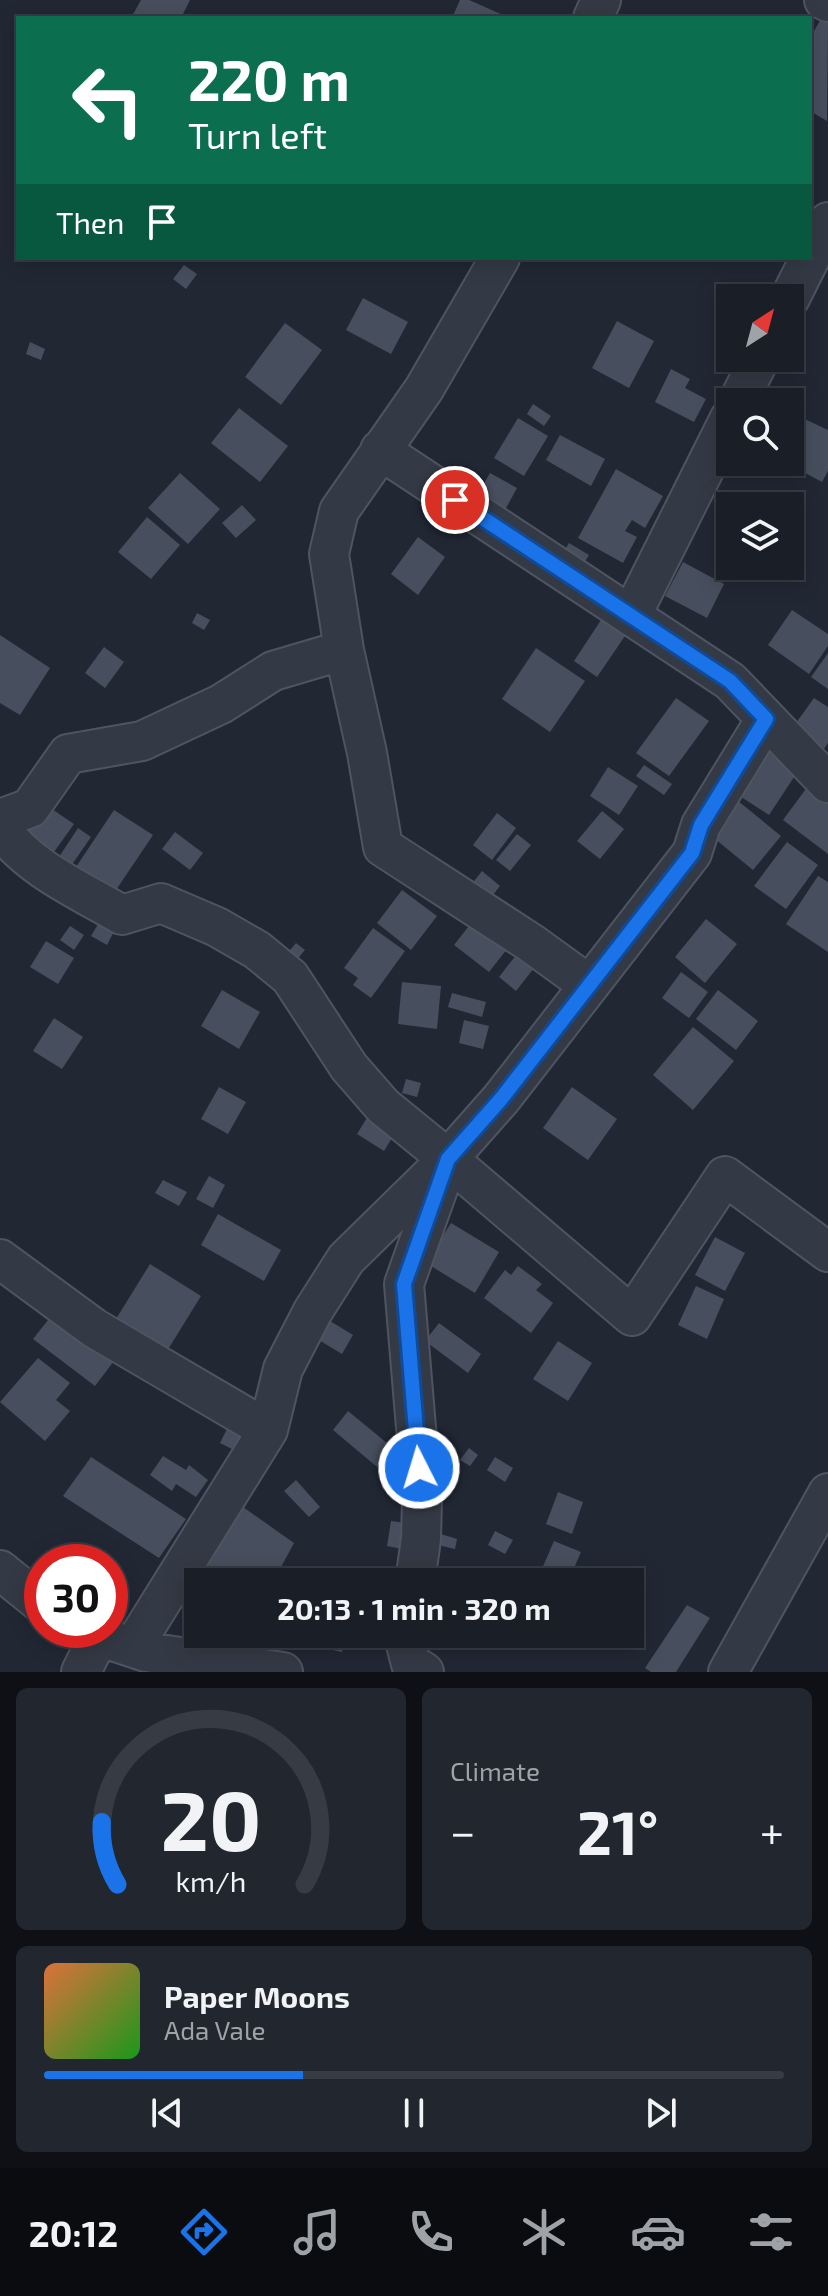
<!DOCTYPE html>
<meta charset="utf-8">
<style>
body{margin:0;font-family:"Exo 2",sans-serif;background:#22272f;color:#f1f3f6;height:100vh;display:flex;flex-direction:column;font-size:30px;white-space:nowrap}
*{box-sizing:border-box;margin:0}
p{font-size:26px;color:#9fa2a7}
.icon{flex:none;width:44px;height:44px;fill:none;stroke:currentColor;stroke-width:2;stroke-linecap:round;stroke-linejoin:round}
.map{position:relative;height:1672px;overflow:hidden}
.sheet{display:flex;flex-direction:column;gap:16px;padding:16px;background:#0e1015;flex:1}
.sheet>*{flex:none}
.hud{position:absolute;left:16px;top:16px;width:796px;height:244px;border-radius:0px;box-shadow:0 4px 20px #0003,0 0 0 2px #373c44;background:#0b6e4f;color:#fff;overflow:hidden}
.needle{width:52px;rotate:36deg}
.controls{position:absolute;left:716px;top:284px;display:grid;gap:16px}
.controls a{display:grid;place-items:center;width:88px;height:88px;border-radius:0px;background:#191e27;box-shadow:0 4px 20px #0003,0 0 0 2px #373c44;font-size:40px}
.speed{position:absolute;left:24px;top:1544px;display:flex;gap:16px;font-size:40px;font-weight:700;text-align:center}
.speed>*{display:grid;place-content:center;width:104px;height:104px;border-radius:50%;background:#191e27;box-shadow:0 4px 20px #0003,0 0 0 2px #373c44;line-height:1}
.speed .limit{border:12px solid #d22;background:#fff;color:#111}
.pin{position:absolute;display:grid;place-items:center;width:68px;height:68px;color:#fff;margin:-34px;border:4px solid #fff;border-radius:50%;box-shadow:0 2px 8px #0007}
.me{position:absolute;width:88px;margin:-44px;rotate:355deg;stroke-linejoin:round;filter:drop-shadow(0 0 6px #0008)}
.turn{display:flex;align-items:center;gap:28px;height:168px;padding:0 40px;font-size:36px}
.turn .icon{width:104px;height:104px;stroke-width:2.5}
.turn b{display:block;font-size:56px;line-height:68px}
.then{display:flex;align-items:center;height:76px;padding:0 40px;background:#0003;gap:16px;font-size:30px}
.big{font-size:60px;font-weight:700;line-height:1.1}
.sheet .widget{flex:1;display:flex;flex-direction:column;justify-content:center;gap:12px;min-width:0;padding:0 28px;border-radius:12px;background:#22272f}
.sheet .dial{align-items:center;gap:0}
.dial svg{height:208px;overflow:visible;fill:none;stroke:#373c44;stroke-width:7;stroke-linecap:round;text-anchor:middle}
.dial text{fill:#f1f3f6;stroke:none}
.song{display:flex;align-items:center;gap:24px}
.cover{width:96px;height:96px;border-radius:12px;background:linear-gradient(135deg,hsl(20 70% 55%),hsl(120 70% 35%))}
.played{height:8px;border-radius:4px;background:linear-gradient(90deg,#1a73e8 35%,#373c44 35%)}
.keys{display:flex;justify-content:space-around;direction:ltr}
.heat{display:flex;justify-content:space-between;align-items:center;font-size:44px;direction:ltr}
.sheet .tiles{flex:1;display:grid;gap:16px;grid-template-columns:1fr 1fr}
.widget:last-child{grid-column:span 2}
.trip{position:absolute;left:184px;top:1568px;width:460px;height:80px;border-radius:0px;background:#191e27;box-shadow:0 4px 20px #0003,0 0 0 2px #373c44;font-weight:700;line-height:80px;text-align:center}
.dock{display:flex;height:128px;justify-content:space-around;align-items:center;background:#0a0c10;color:#9fa2a7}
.dock .icon{width:56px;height:56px}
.dock .active{color:#1a73e8}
.dock b{font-size:36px;color:#f1f3f6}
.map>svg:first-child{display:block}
.building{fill:#474f5e}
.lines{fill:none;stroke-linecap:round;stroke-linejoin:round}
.minor-casing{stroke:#4e5560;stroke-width:42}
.minor{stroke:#343a45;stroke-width:38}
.route-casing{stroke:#114b97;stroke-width:20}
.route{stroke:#1a73e8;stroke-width:14}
</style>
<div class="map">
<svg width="828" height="1672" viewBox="0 0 828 1672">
<rect width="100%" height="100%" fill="#212834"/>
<path class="building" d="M141,0H190L181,18H131Z
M460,0H469L510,18H452Z
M821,19L828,23L827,121L810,111V38Z
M184,265L197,274L186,289L173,279Z
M363,298L408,322L391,354L346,330Z
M617,321L654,341L629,388L592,368Z
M285,323L322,350L281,405L245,377Z
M30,342L45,349L41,360L26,354Z
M671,369L690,379L685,388L706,399L694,422L655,402Z
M533,404L551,416L544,426L527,414Z
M239,408L288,446L260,482L211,443Z
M798,416L828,430V471L822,482L785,462H790V431Z
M518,418L548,436L524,476L494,458Z
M560,435L605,459L591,486L546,460Z
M616,469L663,496L645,528L632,520L625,531L637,537L623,563L578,538Z
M180,473L220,509L188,544L148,508Z
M490,473L517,488L505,510L478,494Z
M242,505L256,520L236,538L222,523Z
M147,517L180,545L151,579L118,552Z
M418,537L445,557L418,595L391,574Z
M569,543L589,555L581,568L561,556Z
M683,562L724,584L707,618L665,596Z
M792,610L828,634V646L809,674L768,645Z
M197,613L210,620L204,630L192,623Z
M601,620L625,636L597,677L574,661Z
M0,635L50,668L20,715L0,703Z
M104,647L124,662L105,688L85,673Z
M536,648L585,681L550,732L502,699Z
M828,653V689L811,677Z
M676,698L709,721L669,776L636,753Z
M814,698L828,707V743L824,749L793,727Z
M764,749L798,771L769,815L735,793Z
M644,765L672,784L664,795L636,776Z
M608,767L638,786L619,815L590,796Z
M808,786L828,801V854L783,820Z
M732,796L781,836L753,870L704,830Z
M43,803L74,824L49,859L19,838Z
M114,810L153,835L110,899L72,873Z
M602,811L624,829L600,859L577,841Z
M497,813L516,828L492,860L473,845Z
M78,828L91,837L71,866L59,857Z
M175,832L203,853L190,870L162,849Z
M517,834L531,845L510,871L496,860Z
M787,842L818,865L786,909L754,886Z
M482,871L500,886L489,900L471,885Z
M818,876L828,882V952L786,924Z
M402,890L437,916L411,950L377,923Z
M103,916L118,924L107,945L91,936Z
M476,917L511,944L489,972L454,945Z
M706,919L737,944L705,983L675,957Z
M70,926L84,935L74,950L60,940Z
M373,928L405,951L371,998L353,985L358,978L344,968Z
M46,941L74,958L58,984L30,967Z
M296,943L305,950L294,963L285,956Z
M520,950L538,963L516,991L499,977Z
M681,972L708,992L689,1018L662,998Z
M402,982L441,986L437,1029L398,1024Z
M222,990L260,1012L239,1049L201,1026Z
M718,990L758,1021L736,1050L696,1019Z
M452,993L486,1002L482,1017L448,1007Z
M54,1018L83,1037L62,1069L33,1051Z
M464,1020L489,1026L483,1049L459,1043Z
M693,1027L734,1061L693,1110L653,1075Z
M406,1079L421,1083L417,1097L402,1093Z
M219,1087L246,1102L228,1134L201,1119Z
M572,1087L617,1119L588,1160L543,1128Z
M368,1116L395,1133L384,1151L357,1134Z
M209,1176L225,1185L213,1208L196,1199Z
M163,1180L187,1192L179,1206L155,1193Z
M218,1214L281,1250L264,1281L201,1245Z
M451,1223L499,1252L475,1293L426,1263Z
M715,1237L745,1253L725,1291L695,1275Z
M150,1264L201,1296L167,1351L116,1319Z
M518,1266L542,1284L536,1290L553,1303L531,1333L484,1298L505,1270L511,1275Z
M696,1286L724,1299L707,1339L678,1325Z
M56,1310L117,1357L95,1386L33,1339Z
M320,1315L353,1335L342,1354L309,1334Z
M439,1323L481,1354L468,1373L425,1341Z
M558,1341L592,1363L568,1401L533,1379Z
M38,1358L70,1383L56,1400L70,1411L45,1441L0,1402Z
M348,1411L393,1448L377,1467L333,1430Z
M229,1425L251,1436L242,1454L220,1443Z
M469,1448L478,1455L470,1466L460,1460Z
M163,1456L186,1470L189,1465L208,1480L196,1497L176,1484L172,1491L150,1475Z
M91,1457L186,1519L159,1558L63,1496Z
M495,1457L513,1468L505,1482L487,1470Z
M296,1480L320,1507L309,1517L284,1491Z
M558,1492L583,1502L572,1534L546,1524Z
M236,1502L294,1543L273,1582H198V1592L187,1587Z
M391,1521L406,1523L402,1549L387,1546Z
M495,1531L513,1540L505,1554L488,1545Z
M441,1534L457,1539L455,1549L438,1545Z
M554,1541L581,1552L568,1582L541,1571Z
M440,1569L454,1572L451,1582H437Z
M687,1605L710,1618L676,1672H651L645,1668Z
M275,1634H343L342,1652L272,1637Z
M548,1634H577L570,1647Z"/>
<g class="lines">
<defs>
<path id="minor" d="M824,0L828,2
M593,18L601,0
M500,258L424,389L339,511L329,554L344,650L367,753L383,847L531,943L589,985
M790,298L828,222
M738,402L760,358
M380,450L730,681L828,783
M631,616L730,418
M766,719L701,825L692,853L501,1099L448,1159L632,1316L725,1176L828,1252
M0,819L30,808L68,754L142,741L221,704L273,671L344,650
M0,828C30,869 79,890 122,915L161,903L217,927L257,950L290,977L349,1067L383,1106L448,1159
M0,1259L94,1328L268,1430
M0,1570L42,1604
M415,1582L421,1539L422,1499L404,1284L445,1169
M80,1630L146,1652L283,1672
M408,1634L406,1645L411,1664L424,1672
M133,1647L268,1430L283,1369L313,1311L346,1259L448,1159
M81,1672L98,1638
M728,1672L828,1493"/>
</defs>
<use href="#minor" class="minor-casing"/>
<use href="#minor" class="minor"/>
</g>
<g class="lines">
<defs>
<path id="route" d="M419,1468L404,1284L448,1159L501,1099L692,853L701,825L766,719L730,681L455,500"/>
</defs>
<use href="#route" class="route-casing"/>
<use href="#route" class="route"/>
</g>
</svg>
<div class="controls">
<a><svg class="needle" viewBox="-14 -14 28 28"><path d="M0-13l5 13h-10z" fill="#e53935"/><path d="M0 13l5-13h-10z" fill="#9fa2a7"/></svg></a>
<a><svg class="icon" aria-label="search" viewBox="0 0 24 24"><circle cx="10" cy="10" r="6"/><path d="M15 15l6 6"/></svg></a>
<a><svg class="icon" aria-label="layers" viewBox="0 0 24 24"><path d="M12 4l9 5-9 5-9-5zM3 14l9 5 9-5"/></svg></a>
</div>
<div class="speed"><div class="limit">30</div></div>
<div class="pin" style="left:455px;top:500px;background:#d93025"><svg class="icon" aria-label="arrive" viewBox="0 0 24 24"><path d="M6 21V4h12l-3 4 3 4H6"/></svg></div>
<svg class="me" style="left:419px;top:1468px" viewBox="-20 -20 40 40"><circle r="17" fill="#1a73e8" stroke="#fff" stroke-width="3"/><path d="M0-11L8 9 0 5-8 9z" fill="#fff"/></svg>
<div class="trip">20:13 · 1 min · 320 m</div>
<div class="hud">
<div class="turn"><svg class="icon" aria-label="left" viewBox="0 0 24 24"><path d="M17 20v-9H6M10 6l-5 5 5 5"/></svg><div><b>220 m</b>Turn left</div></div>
<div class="then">Then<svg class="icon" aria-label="arrive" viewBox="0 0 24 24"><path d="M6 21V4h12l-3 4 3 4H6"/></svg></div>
</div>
</div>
<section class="sheet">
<div class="tiles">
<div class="widget dial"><svg viewBox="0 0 100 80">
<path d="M14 69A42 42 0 1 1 86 69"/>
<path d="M14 69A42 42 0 0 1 8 45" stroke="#1a73e8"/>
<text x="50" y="56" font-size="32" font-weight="700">20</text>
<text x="50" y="72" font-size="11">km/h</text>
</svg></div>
<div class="widget"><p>Climate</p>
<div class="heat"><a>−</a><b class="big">21°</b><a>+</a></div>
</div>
<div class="widget">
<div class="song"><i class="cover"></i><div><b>Paper Moons</b><p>Ada Vale</p></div></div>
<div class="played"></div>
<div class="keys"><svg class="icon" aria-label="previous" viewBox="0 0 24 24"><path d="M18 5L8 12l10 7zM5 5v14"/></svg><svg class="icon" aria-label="pause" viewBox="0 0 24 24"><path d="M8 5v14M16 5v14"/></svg><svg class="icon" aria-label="next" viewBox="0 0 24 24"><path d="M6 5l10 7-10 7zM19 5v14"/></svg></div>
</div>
</div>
</section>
<nav class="dock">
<b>20:12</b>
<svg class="icon active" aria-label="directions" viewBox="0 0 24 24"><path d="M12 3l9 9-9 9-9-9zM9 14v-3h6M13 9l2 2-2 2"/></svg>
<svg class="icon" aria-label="music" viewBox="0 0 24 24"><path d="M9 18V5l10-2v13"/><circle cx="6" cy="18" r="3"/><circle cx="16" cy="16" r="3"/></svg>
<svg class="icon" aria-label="phone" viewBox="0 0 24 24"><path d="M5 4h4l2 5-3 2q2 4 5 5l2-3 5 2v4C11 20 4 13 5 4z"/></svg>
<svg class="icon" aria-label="climate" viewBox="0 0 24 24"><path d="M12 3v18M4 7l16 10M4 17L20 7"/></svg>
<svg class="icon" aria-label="car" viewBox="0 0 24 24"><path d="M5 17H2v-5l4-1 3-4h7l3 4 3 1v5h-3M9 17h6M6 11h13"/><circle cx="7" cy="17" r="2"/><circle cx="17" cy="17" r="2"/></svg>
<svg class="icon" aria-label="filters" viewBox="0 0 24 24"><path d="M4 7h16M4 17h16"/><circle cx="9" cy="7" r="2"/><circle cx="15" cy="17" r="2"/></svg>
</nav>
